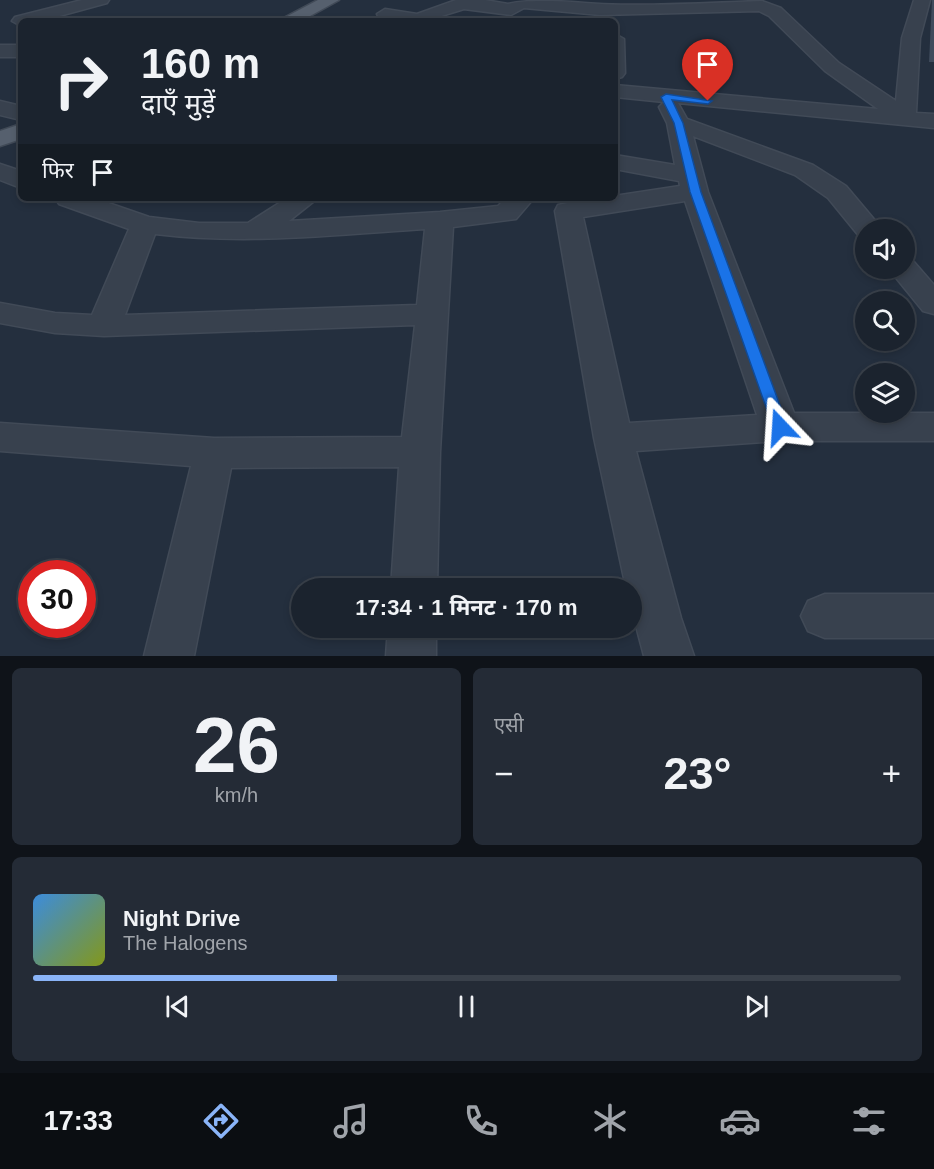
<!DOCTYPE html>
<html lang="hi">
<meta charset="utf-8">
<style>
body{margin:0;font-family:Arial,"Noto Sans Devanagari",sans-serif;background:#242b36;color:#f1f3f6;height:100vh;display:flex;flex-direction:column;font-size:22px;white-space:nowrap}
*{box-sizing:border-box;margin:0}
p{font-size:20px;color:#a0a4aa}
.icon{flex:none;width:33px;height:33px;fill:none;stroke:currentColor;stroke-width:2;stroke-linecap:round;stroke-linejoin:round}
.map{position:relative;height:656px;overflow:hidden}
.panel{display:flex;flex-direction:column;gap:12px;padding:12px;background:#0f1319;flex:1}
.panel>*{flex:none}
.banner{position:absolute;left:18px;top:18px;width:600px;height:183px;border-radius:9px;box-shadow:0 3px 9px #0003,0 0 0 2px #39404a;background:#1b232e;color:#f1f3f6;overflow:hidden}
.tools{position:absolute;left:855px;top:219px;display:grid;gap:12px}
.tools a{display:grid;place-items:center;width:60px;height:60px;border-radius:50%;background:#1b232e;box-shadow:0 3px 9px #0003,0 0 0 2px #39404a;font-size:30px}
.speed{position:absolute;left:18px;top:560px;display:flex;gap:12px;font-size:30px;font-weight:700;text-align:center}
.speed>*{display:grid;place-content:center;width:78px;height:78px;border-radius:50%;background:#1b232e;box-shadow:0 3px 9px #0003,0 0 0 2px #39404a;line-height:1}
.speed .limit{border:9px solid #d22;background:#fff;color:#111}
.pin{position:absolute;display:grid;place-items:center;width:51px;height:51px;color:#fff;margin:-62px -26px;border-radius:50% 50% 50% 0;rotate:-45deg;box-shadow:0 0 6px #0007}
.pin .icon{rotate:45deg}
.me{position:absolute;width:66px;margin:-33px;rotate:340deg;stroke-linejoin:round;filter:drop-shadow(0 0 4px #0008)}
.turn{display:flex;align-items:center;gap:21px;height:126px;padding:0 24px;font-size:27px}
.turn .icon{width:78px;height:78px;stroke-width:2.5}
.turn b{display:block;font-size:42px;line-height:51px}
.then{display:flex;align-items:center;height:57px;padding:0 24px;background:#0003;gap:12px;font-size:22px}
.big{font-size:45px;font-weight:700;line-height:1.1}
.panel .tile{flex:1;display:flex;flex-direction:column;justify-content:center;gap:9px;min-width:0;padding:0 21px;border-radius:9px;background:#242b36}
.panel .dial{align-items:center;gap:0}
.dial b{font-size:78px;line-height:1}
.song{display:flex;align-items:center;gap:18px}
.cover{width:72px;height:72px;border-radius:9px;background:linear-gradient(135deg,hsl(210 70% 55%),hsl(70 70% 35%))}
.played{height:6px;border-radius:3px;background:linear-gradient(90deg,#8ab4f8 35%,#39404a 35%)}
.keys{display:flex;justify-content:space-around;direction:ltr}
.heat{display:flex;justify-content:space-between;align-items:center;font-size:33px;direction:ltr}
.panel .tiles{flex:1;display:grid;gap:12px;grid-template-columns:1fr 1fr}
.tile:last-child{grid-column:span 2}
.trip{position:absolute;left:291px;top:578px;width:351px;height:60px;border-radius:30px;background:#1b232e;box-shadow:0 3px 9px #0003,0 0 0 2px #39404a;font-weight:700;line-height:60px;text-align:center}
.tabs{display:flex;height:96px;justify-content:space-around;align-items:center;background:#0b0e12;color:#a0a4aa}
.tabs .icon{width:42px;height:42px}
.tabs .on{color:#8ab4f8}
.tabs b{font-size:27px;color:#f1f3f6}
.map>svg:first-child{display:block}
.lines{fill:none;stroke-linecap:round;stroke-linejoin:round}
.minor-casing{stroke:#414a57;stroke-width:3}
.major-casing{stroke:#414a57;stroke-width:3}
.minor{fill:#38414e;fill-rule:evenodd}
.major{fill:#56606e;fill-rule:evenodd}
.wall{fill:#3f4b5c}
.route{fill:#1a73e8;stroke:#114b97;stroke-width:1.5}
</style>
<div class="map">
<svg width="934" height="656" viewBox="0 0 934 656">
<rect width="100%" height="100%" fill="#242f3e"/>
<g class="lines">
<defs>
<path id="minor" d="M82,0H109L107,3L41,21H21V26L12,21L15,17Z
M456,0H485L508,4C523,0 554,1 572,2C635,8 699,3 762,1L781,8L839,63L896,101L902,38L914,0H930L920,38L916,113L934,114V128L678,103L687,119L813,165L846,186L883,230H866V238L859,236L828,198L795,175L693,136L708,192L794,413H934V441H780L636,451L681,618L694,656H644L632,611V588H626L594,438L555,211L558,205L568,203L680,186L679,181L615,169V155L675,165L667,123L659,107L664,102L615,97V85L878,109L825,71L769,16L759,11L600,15L524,8L511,15L464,9L435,18L437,21H398L379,18L377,14L385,9L417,14ZM685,201L757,415L629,423L583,217Z
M615,34L624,39L625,73L622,77L615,79Z
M0,45H21V57H0Z
M0,101L21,106V120L0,115Z
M0,164L21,171V188L0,180Z
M55,198H94L149,217L199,223H248L287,198H318L289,221L440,212L498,206L506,198H534L516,219L453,227L440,452L437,588H391L399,467L231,468L194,656H144L191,466L0,451V423L214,438L402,437L415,325L104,336L55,333L0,323V303L55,313L92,315L129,229L59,204ZM425,229L417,305L125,315L155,234C245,245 335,235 425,229Z
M904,259L914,262L934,285V314L923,311L888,268H904Z
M825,594H934V638H825L808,631L801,616L808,601Z
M388,627H436V656H386Z"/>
<path id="major" d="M318,0H339L301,21H278Z
M21,124V139L0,146V131Z"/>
</defs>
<use href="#minor" class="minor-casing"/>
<use href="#major" class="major-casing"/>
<use href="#minor" class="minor"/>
<use href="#major" class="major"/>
</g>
<path class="wall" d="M932,0H934V62H929Z"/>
<path class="route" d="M666,94L712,101L708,104L672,100L683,123L701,192L788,427L786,431H775L773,427L690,192L674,123L661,97Z"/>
</svg>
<div class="tools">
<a><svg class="icon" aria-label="sound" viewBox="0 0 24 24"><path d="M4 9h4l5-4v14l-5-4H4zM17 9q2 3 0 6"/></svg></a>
<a><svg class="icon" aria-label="search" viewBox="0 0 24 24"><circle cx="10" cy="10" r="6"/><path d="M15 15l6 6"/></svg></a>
<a><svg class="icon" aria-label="layers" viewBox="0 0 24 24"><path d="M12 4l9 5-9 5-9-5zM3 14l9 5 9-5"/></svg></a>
</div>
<div class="speed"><div class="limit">30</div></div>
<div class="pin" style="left:708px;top:101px;background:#d93025"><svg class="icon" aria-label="arrive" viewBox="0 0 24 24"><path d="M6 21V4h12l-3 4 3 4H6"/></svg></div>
<svg class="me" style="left:780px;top:427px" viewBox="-20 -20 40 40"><path d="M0-17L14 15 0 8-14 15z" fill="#1a73e8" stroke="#fff" stroke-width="4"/></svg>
<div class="trip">17:34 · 1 मिनट · 170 m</div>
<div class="banner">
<div class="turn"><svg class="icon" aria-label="right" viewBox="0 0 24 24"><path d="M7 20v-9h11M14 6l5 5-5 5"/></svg><div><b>160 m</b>दाएँ मुड़ें</div></div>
<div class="then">फिर<svg class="icon" aria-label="arrive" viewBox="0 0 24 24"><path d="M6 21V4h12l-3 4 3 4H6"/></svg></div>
</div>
</div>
<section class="panel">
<div class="tiles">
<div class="tile dial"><b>26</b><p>km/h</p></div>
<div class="tile"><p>एसी</p>
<div class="heat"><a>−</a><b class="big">23°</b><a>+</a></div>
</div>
<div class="tile">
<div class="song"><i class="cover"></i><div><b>Night Drive</b><p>The Halogens</p></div></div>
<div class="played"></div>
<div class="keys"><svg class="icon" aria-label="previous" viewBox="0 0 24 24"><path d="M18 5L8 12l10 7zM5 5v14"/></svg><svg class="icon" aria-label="pause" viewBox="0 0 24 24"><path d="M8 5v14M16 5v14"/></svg><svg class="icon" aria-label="next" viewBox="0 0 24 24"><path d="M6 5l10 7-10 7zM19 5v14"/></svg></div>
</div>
</div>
</section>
<nav class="tabs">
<b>17:33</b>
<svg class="icon on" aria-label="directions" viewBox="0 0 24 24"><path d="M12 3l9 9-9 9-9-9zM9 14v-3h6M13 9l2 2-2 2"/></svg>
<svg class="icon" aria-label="music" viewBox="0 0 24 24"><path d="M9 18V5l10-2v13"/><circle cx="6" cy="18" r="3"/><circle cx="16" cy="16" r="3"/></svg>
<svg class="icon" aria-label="phone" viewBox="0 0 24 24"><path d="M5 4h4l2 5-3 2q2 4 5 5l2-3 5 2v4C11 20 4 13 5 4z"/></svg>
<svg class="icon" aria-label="climate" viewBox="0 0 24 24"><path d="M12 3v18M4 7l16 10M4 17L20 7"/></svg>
<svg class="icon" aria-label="car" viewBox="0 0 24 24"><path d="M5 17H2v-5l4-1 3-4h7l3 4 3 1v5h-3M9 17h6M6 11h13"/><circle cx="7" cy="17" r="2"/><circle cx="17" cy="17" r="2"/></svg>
<svg class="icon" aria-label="filters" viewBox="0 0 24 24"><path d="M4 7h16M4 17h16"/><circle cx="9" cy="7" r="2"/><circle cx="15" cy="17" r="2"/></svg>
</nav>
